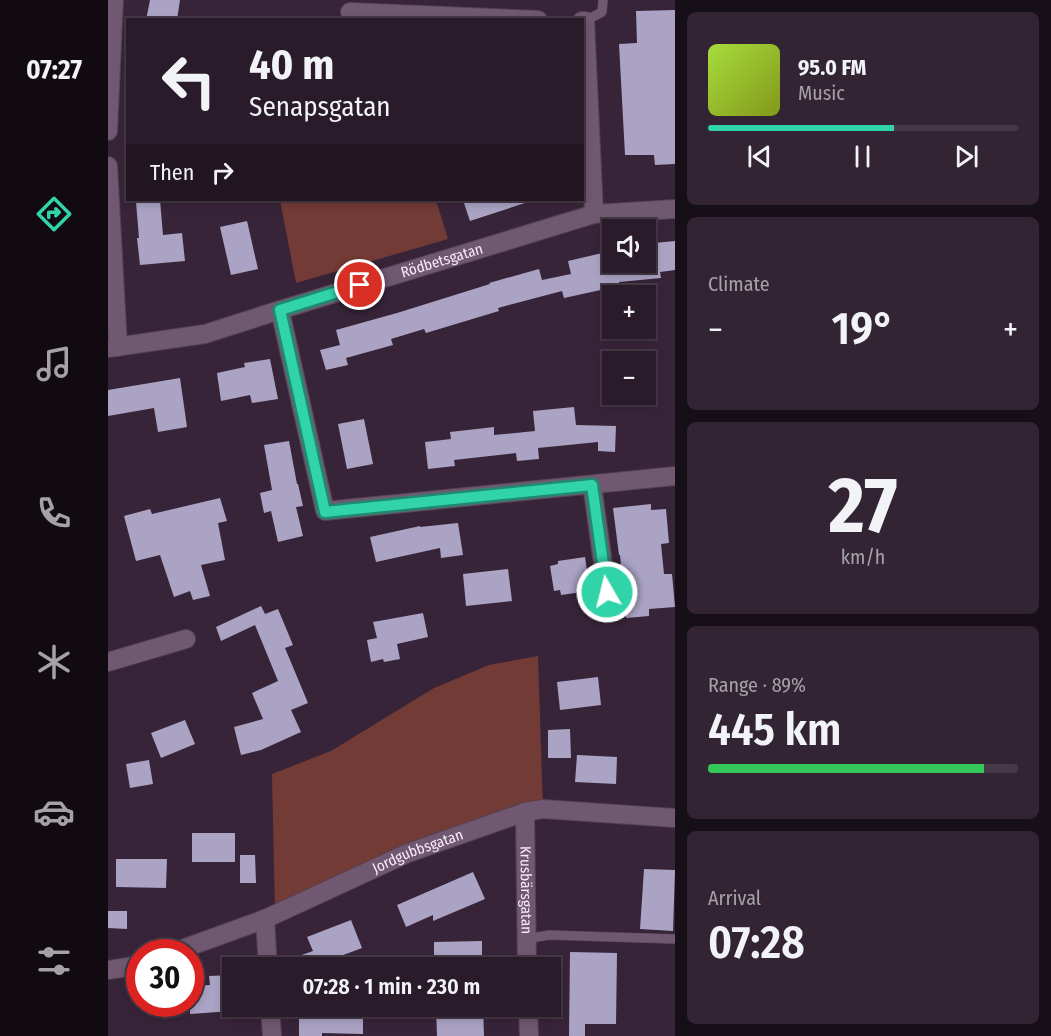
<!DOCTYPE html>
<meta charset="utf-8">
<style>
body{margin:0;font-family:"Fira Sans Condensed",sans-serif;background:#322433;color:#f1f3f6;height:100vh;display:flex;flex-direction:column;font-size:22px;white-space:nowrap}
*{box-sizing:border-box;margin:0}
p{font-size:20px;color:#a5a1a9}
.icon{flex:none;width:33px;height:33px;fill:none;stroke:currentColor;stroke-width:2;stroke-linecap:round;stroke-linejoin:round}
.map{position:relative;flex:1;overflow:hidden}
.drawer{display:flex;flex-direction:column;gap:12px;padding:12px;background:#170f18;width:376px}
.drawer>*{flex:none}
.guide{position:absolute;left:18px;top:18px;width:458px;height:183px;border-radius:0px;box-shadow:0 3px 9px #0003,0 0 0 2px #463947;background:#2a1b2b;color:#f1f3f6;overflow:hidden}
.buttons{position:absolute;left:494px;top:219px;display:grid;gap:12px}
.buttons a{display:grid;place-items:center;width:54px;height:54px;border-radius:0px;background:#2a1b2b;box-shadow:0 3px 9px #0003,0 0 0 2px #463947;font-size:30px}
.speed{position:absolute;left:18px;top:939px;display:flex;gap:12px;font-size:30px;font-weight:700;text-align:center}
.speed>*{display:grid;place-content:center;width:78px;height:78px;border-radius:50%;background:#2a1b2b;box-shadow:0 3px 9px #0003,0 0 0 2px #463947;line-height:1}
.speed .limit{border:9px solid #d22;background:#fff;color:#111}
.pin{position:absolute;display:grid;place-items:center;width:51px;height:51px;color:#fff;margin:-26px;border:3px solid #fff;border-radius:50%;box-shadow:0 2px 6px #0007}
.me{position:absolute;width:66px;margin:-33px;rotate:352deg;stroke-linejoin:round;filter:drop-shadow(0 0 4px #0008)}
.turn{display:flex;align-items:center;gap:21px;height:126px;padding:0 24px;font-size:27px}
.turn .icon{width:78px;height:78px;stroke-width:2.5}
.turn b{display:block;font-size:42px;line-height:51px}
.then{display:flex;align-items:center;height:57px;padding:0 24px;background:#0003;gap:12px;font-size:22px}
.big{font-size:45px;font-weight:600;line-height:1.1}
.drawer .card{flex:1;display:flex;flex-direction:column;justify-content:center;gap:9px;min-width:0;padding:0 21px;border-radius:9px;background:#322433}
.drawer .dial{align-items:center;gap:0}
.dial b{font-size:78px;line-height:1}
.song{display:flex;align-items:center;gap:18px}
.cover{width:72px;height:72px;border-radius:9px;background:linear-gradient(135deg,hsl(80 70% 55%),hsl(70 70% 35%))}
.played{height:6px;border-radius:3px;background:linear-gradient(90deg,#31d4a9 60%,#463947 60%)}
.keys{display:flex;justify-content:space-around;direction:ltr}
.heat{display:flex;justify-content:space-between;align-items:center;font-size:33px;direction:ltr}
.charge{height:9px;border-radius:4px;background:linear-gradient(90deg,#34c759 89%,#463947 0)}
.trip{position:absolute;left:114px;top:957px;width:339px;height:60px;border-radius:0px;background:#2a1b2b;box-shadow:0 3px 9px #0003,0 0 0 2px #463947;font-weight:600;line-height:60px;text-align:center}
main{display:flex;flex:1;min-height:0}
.dock{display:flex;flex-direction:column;width:108px;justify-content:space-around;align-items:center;background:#110b11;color:#a5a1a9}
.dock .icon{width:42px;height:42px}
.dock .selected{color:#31d4a9}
.dock b{font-size:27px;color:#f1f3f6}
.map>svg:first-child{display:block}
.green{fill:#733b35}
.building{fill:#aaa3c4}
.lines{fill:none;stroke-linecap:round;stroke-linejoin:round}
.service-casing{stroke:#534254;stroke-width:10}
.minor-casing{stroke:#534254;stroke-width:20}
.service{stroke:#705870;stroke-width:9}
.minor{stroke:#705870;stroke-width:18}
.route-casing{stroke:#208a6e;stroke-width:15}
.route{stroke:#31d4a9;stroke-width:10}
.labels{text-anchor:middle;stroke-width:6;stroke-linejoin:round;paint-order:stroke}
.street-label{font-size:15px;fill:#f9ebf9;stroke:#1a111a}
</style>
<main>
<nav class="dock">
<b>07:27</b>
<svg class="icon selected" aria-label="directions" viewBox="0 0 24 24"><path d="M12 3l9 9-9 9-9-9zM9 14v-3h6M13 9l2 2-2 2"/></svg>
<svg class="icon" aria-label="music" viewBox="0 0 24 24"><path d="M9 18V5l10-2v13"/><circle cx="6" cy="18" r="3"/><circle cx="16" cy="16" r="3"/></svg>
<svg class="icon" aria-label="phone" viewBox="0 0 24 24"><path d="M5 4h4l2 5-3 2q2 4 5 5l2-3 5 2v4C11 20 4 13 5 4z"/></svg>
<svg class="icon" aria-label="climate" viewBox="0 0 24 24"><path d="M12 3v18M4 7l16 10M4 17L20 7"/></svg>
<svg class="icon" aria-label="car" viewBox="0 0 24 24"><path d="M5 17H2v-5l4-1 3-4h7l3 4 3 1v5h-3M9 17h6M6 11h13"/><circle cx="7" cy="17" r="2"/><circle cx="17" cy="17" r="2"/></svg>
<svg class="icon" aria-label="filters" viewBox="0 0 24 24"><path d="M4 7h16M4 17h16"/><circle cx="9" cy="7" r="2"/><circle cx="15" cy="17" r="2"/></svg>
</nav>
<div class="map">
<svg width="567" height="1036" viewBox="0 0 567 1036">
<rect width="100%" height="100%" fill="#382439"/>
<path class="green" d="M172,200H328L340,239L188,283Z
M430,656L435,809L167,914L164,774L223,751L326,688L381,665Z"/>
<path class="building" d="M42,0H72L69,20H38Z
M567,10V164L547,165L546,155H517L511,44L529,43L528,11Z
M52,200L55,235L74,233L77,261L32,265L29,238H31L28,202Z
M355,200H417V203L362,221Z
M139,221L150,269L123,275L112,227Z
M567,241V270L552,272L553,278L511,282V286L456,298L454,291L390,308L391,311L318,333L316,329L283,339L285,345L238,358L240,365L218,370L212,350L232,345L228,330L289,313L382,284L381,283L431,269L434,280L463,274L460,261L503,251L504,262H537V258L547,257L546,243Z
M162,359L170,399L144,403L142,395L113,401L109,373L137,367L136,363Z
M72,378L79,427L50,432L46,408L0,416V390Z
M466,407L468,425L508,426L507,452L490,451V442L430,448L431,459L409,461L408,453L346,460L347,466L320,469L317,442L343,439L342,432L386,427V435L427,431L425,411Z
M256,419L265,464L239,469L230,424Z
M181,441L189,484H190L195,506L188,507L195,536L170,542L163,511L156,513L152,493L164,490L156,445Z
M112,498L119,521L110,523L117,560L93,565L102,596L85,600L82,591L66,597L52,555L28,561L16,516L42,509L44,514Z
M543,504V510L558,509L561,543L553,544L556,574H564L567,607L541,609V616L518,618L512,555H511L505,508Z
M350,523L355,555L333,558L332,548L268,562L262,537L312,526V527Z
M477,557L482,591L453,595L452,590L446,591L442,566L450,564V561Z
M400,569L404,601L358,606L355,574Z
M153,606L157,614L170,609L185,645L177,648L200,703L183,710L193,732L153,750L133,755L126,727L155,719L144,693L170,681L147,625L113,641L108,627Z
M315,613L320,637L289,644L292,659L276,662L275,659L263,662L259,640L269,638L265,622Z
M490,677L493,705L452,710L449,682Z
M77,720L87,744L53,758L43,733Z
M462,729L463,758H440V730Z
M469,755L509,757L508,784L467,782Z
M41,760L45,784L22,788L18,764Z
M84,833H127V862H84Z
M132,855H147L148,883H132Z
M8,859H59L58,888L8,887Z
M536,869L567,870L565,931L532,929Z
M365,872L377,899L325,921V915L298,927L289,905Z
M0,911H19V929L0,928Z
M243,920L254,948L214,963L216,968H171V963L205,951L199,937Z
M374,941V968H326V942Z
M462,952L509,953L508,1024H477V1036H461Z
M124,975V1011L82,1014V986L102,985L101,976Z
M209,1006H255V1034L214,1033V1036H191V1018H209Z
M375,1006L376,1036H329L328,1008Z"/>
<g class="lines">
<defs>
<path id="service" d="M477,21L494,12L495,0
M418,939L441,935L567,939"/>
<g id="minor">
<path d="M242,12L430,20"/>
<path d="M474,21H477L486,214"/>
<path d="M0,131L6,0"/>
<path d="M0,166L10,347"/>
<path d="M172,310L217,511L567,476"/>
<path id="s1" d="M0,348L97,334L172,310L486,214L567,209"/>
<path d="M484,485L499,592"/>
<path d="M0,662L78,639"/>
<path id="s2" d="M417,812L419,968"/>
<path d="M157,919L160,968"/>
<path id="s3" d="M66,952L157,919L300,853L417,812L435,809L567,818"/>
<path d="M0,970L32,965"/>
<path d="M162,1006L164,1036"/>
<path d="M420,1006L421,1036"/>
</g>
</defs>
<use href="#service" class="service-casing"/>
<use href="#minor" class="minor-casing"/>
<use href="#service" class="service"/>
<use href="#minor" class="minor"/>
</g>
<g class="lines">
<defs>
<path id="route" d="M252,285L172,310L217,512L484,485L499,592"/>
</defs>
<use href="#route" class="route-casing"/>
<use href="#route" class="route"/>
</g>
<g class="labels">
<g class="street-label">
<text dy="5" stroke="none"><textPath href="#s1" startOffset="346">Rödbetsgatan</textPath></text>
<text dy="5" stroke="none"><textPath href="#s3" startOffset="264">Jordgubbsgatan</textPath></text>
<text dy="5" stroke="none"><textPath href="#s2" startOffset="78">Krusbärsgatan</textPath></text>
</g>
</g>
</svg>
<div class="buttons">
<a><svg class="icon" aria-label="sound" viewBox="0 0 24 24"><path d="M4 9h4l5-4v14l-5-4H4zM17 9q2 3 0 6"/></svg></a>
<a>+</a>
<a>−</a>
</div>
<div class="speed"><div class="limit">30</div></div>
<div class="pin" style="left:252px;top:285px;background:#d93025"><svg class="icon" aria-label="arrive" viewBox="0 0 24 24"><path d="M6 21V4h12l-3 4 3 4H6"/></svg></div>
<svg class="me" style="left:499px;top:592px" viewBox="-20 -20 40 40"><circle r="17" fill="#31d4a9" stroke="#fff" stroke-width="3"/><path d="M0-11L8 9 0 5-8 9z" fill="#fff"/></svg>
<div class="trip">07:28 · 1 min · 230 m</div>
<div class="guide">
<div class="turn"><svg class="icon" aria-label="left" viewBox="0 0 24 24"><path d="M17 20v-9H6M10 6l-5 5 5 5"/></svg><div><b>40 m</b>Senapsgatan</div></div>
<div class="then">Then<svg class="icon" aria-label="right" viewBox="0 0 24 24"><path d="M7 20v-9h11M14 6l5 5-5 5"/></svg></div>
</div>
</div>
<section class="drawer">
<div class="card">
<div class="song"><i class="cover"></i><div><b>95.0 FM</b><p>Music</p></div></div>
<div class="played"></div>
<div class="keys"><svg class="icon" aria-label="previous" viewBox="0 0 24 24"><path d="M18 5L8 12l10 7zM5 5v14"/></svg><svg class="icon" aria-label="pause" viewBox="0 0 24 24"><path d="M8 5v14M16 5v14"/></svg><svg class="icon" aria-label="next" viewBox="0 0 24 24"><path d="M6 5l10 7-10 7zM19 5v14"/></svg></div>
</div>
<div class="card"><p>Climate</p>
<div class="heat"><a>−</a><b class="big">19°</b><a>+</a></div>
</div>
<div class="card dial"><b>27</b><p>km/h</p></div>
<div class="card"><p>Range · 89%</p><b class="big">445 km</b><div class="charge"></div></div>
<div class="card"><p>Arrival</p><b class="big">07:28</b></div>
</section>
</main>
